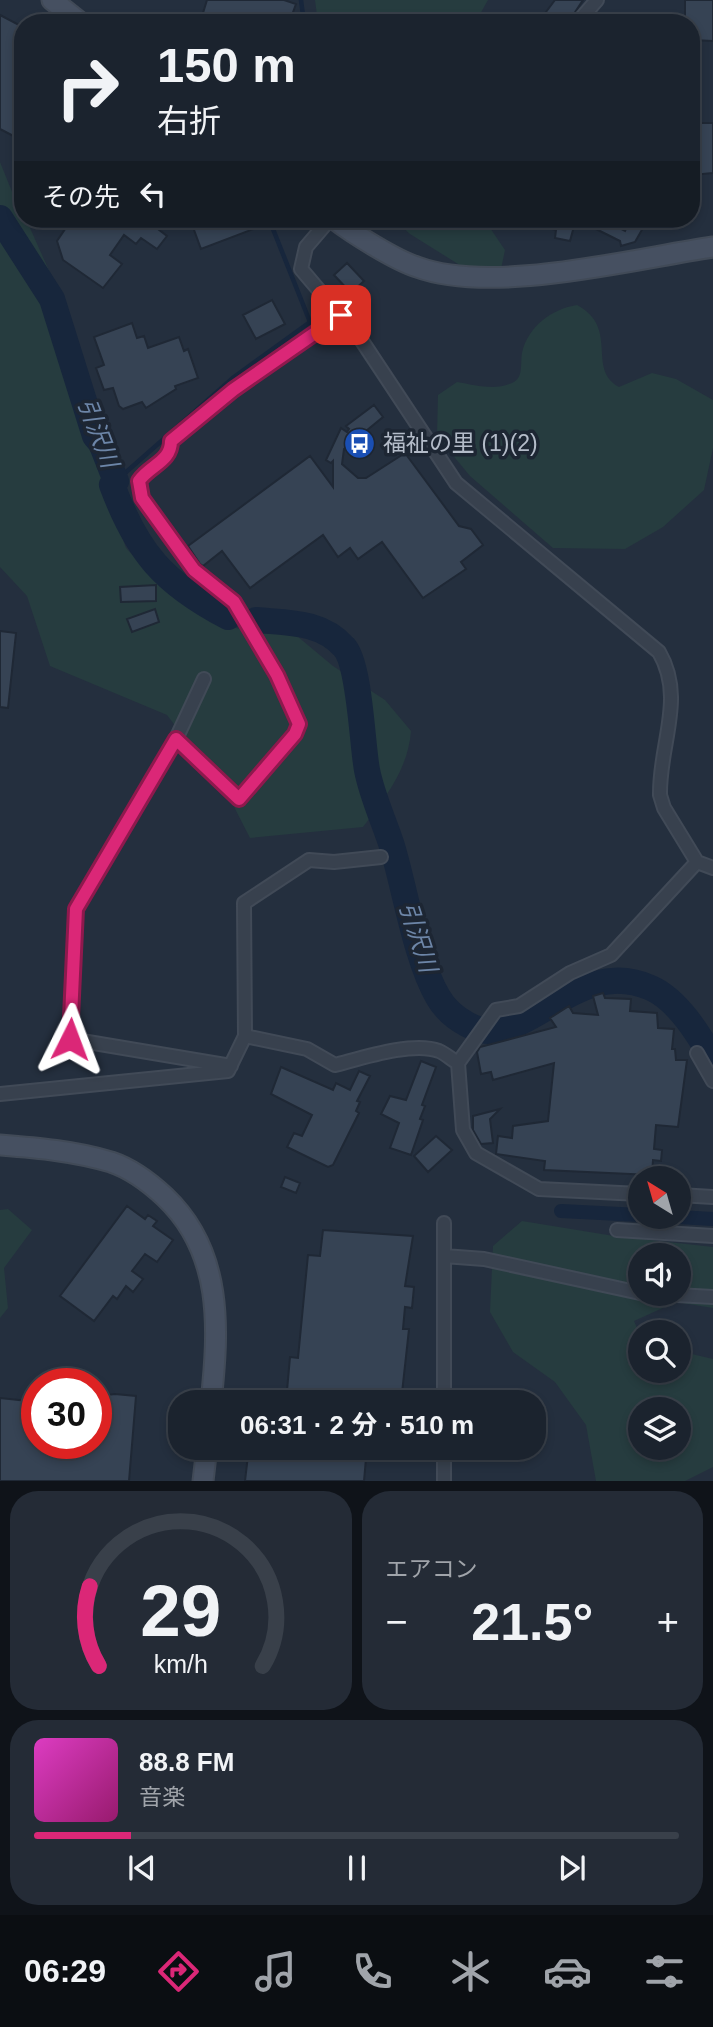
<!DOCTYPE html>
<html lang="ja">
<meta charset="utf-8">
<style>
body{margin:0;font-family:Arial,"Noto Sans JP",sans-serif;background:#242b36;color:#f1f3f6;height:100vh;display:flex;flex-direction:column;font-size:26px;white-space:nowrap}
*{box-sizing:border-box;margin:0}
p{font-size:23px;color:#a0a4aa}
.icon{flex:none;width:38px;height:38px;fill:none;stroke:currentColor;stroke-width:2;stroke-linecap:round;stroke-linejoin:round}
.map{position:relative;height:1481px;overflow:hidden}
.sheet{display:flex;flex-direction:column;gap:10px;padding:10px;background:#0f1319;flex:1}
.sheet>*{flex:none}
.hud{position:absolute;left:14px;top:14px;width:686px;height:214px;border-radius:28px;box-shadow:0 4px 10px #0003,0 0 0 2px #39404a;background:#1b232e;color:#f1f3f6;overflow:hidden}
.needle{width:46px;rotate:323deg}
.tools{position:absolute;left:628px;top:1166px;display:grid;gap:14px}
.tools a{display:grid;place-items:center;width:63px;height:63px;border-radius:50%;background:#1b232e;box-shadow:0 4px 10px #0003,0 0 0 2px #39404a;font-size:35px}
.speed{position:absolute;left:21px;top:1368px;display:flex;gap:14px;font-size:35px;font-weight:700;text-align:center}
.speed>*{display:grid;place-content:center;width:91px;height:91px;border-radius:50%;background:#1b232e;box-shadow:0 4px 10px #0003,0 0 0 2px #39404a;line-height:1}
.speed .limit{border:10px solid #d22;background:#fff;color:#111}
.pin{position:absolute;display:grid;place-items:center;width:60px;height:60px;color:#fff;margin:-30px;border-radius:14px;box-shadow:0 4px 10px #0006}
.me{position:absolute;width:77px;margin:-38px;rotate:3deg;stroke-linejoin:round;filter:drop-shadow(0 0 5px #0008)}
.turn{display:flex;align-items:center;gap:24px;height:147px;padding:0 28px;font-size:32px}
.turn .icon{width:91px;height:91px;stroke-width:2.5}
.turn b{display:block;font-size:49px;line-height:60px}
.then{display:flex;align-items:center;height:66px;padding:0 28px;background:#0003;gap:14px;font-size:26px}
.big{font-size:52px;font-weight:700;line-height:1.1}
.sheet .widget{flex:1;display:flex;flex-direction:column;justify-content:center;gap:10px;min-width:0;padding:0 24px;border-radius:28px;background:#242b36}
.sheet .dial{align-items:center;gap:0}
.dial svg{height:182px;overflow:visible;fill:none;stroke:#39404a;stroke-width:7;stroke-linecap:round;text-anchor:middle}
.dial text{fill:#f1f3f6;stroke:none}
.song{display:flex;align-items:center;gap:21px}
.cover{width:84px;height:84px;border-radius:10px;background:linear-gradient(135deg,hsl(310 70% 55%),hsl(320 70% 35%))}
.played{height:7px;border-radius:4px;background:linear-gradient(90deg,#db2777 15%,#39404a 15%)}
.keys{display:flex;justify-content:space-around;direction:ltr}
.heat{display:flex;justify-content:space-between;align-items:center;font-size:38px;direction:ltr}
.sheet .tiles{flex:1;display:grid;gap:10px;grid-template-columns:1fr 1fr}
.widget:last-child{grid-column:span 2}
.trip{position:absolute;left:168px;top:1390px;width:378px;height:70px;border-radius:28px;background:#1b232e;box-shadow:0 4px 10px #0003,0 0 0 2px #39404a;font-weight:700;line-height:70px;text-align:center}
.dock{display:flex;height:112px;justify-content:space-around;align-items:center;background:#0b0e12;color:#a0a4aa}
.dock .icon{width:49px;height:49px}
.dock .selected{color:#db2777}
.dock b{font-size:32px;color:#f1f3f6}
.map>svg:first-child{display:block}
.green{fill:#263c3f;fill-rule:evenodd}
.lines{fill:none;stroke-linecap:round;stroke-linejoin:round}
.stream{stroke:#17263c;stroke-width:4.5}
.canal{stroke:#17263c;stroke-width:14}
.river{stroke:#17263c;stroke-width:26}
.building{fill:#364354;stroke:#1f2835;stroke-width:2}
.street-casing{stroke:#414a57;stroke-width:16}
.secondary-casing{stroke:#414a57;stroke-width:23}
.street{stroke:#38414e;stroke-width:12}
.secondary{stroke:#465061;stroke-width:19}
.route-casing{stroke:#8e194d;stroke-width:18}
.route{stroke:#db2777;stroke-width:12}
.labels{text-anchor:middle;stroke-width:7;stroke-linejoin:round;paint-order:stroke}
.poi-label{font-size:23px;fill:#b4bcc9;stroke:#1d2633;text-anchor:start}
.water-label{font-size:24px;font-style:italic;fill:#6d86a8;stroke:#1d2633}
</style>
<div class="map">
<svg width="713" height="1481" viewBox="0 0 713 1481">
<rect width="100%" height="100%" fill="#242f3e"/>
<path class="green" d="M315,0H488L475,23H318Z
M0,162L23,219H26L55,284L87,439L126,548L169,594L228,627L297,636L333,666L385,700L411,731C408,769 386,797 363,827L250,838L229,797L167,715L50,666L27,596L0,567Z
M394,219H484L505,250L501,269L482,279L410,234Z
M577,305C620,328 586,369 619,387L652,373L676,379L713,400V448L704,490L663,527L625,549L553,548L470,476L437,436L438,395L457,382C475,385 495,391 512,383C524,378 520,364 522,353C528,326 552,309 577,305Z
M8,1209L32,1230L4,1268L8,1308L0,1318V1210Z
M522,1221L614,1236L713,1247V1308L676,1302L634,1321L640,1335V1370H679V1351L713,1359V1467L685,1481H596L586,1425L555,1382L513,1352L490,1312L493,1246ZM640,1255H679V1293H640ZM640,1409H679V1447H640Z"/>
<g class="lines">
<path class="stream" d="M301,0L304,23
M116,481L234,377L310,322L269,219"/>
<path class="canal" d="M561,1211L640,1215
M661,1216L713,1219"/>
<path class="river" d="M0,218L52,299L95,436L101,443L116,481L112,485C137,552 163,583 228,617
M256,620C288,623 321,621 344,647C360,664 362,744 367,770C372,796 384,821 392,846C405,889 416,960 438,997C450,1018 481,1038 505,1029C554,1011 593,962 651,988C678,1000 699,1035 713,1059"/>
</g>
<path class="building" d="M207,0H284L296,4L289,23H209L211,16L203,13Z
M555,0H583L568,23H552L543,16Z
M685,0H713V41L691,40V23H685Z
M0,15L23,27V141L0,129Z
M691,123H713V173L692,175Z
M72,219H159L154,226L167,236L157,249L141,238L136,244L124,235L110,255L122,264L103,288L63,260L57,241Z
M190,219H277V220L201,249Z
M527,219H602L625,231L630,221L643,228L635,242L621,246L620,241L576,219L570,241L555,238L556,230L527,222Z
M347,263L364,281L351,293L334,275Z
M272,300L285,324L256,339L243,315Z
M132,323L137,338L144,336L148,348L179,337L184,351L188,349L198,378L175,386L176,389L146,408L142,402L123,409L119,406L113,388L104,390L96,368L104,365L94,337Z
M374,405L383,417L344,449L342,464L358,478H366L405,453L459,526L471,529L483,545L461,562L466,569L423,598L382,542L358,559L350,548L338,557L323,535L250,588L222,551L203,566L200,564L188,546L310,456L333,487V461L331,463L326,460L341,428L347,432L349,429L346,426Z
M156,585V601L121,602L120,587Z
M155,609L159,622L132,632L127,619Z
M0,631L16,633L8,708L0,707Z
M603,993L605,998L631,999L630,1011L657,1013L658,1028L674,1029L672,1049H675L676,1060H687L678,1127L656,1125L654,1149L662,1150L661,1161L653,1160L652,1175L544,1170L545,1161L496,1154L498,1136L512,1138L513,1126L548,1121L554,1063L493,1080L491,1072L481,1074L477,1052L480,1047L556,1027L550,1018L569,1006L573,1013L598,1015L593,996Z
M421,1061L436,1067L422,1105L425,1106L420,1119L423,1120L411,1155L390,1148L399,1123L381,1114L390,1096L406,1100Z
M281,1067L333,1090L336,1083L350,1090L359,1071L370,1076L357,1101L360,1102L356,1111L359,1113L333,1165L328,1167L287,1147L294,1133L302,1136L312,1115L271,1094Z
M500,1109L490,1119L493,1143L481,1144L473,1130V1116Z
M436,1136L452,1150L428,1172L414,1156Z
M285,1177L300,1183L296,1193L281,1187Z
M127,1206L145,1219L148,1215L157,1221L153,1226L173,1240L157,1262L145,1254L132,1271L143,1279L133,1292L126,1286L117,1299L113,1296L94,1321L60,1296Z
M323,1230L413,1236L405,1286L414,1287L412,1308L405,1307L403,1329H409L401,1402H286L290,1357L298,1358L308,1255L320,1256Z
M115,1394L136,1396L129,1481H0V1398L37,1402V1444H96V1407L106,1408L107,1395Z
M249,1447H367L364,1481H245Z"/>
<g class="lines">
<defs>
<path id="street" d="M577,23L597,0
M330,219L306,247L301,269L362,341L456,483L659,652C686,698 659,744 660,795L664,808L697,862L713,868
M457,222L459,219
M204,679L176,739L76,909L70,1039L231,1066
M176,739L239,799L295,734L299,725L277,675L234,602L194,570L142,498L140,481C150,465 171,462 171,441L233,390L341,315
M245,1036L307,1049L335,1065C362,1058 413,1041 439,1051C446,1054 452,1060 458,1063
M697,1053L713,1081
M0,1094L228,1071L245,1036L244,903L309,860L334,862L381,857
M640,1194L539,1189L476,1153L463,1130L458,1063L496,1010L519,1006L570,973L611,955L697,862
M679,1195L713,1197
M444,1223V1402
M617,1230L713,1236
M444,1256L484,1259L640,1293
M641,1293L713,1297
M444,1447V1481"/>
<path id="secondary" d="M52,0L81,23
M334,219C352,233 395,260 417,267C493,295 632,259 713,247
M0,1145C38,1148 74,1151 111,1162C132,1169 149,1182 165,1197C223,1252 219,1328 211,1402
M203,1481L207,1447"/>
</defs>
<use href="#street" class="street-casing"/>
<use href="#secondary" class="secondary-casing"/>
<use href="#street" class="street"/>
<use href="#secondary" class="secondary"/>
</g>
<g class="lines">
<defs>
<path id="route" d="M70,1039L76,909L176,739L239,799L295,734L299,724L277,675L234,602L194,570L142,498L139,481C150,465 171,462 171,441L233,390L341,315"/>
</defs>
<use href="#route" class="route-casing"/>
<use href="#route" class="route"/>
</g>
<defs>
<symbol id="bus-disc" viewBox="-11 -11 22 22"><circle r="9.5" fill="#1a4fb4" stroke="#1d2633"/><path d="M-5-6H5V4H4V6H2V4H-2V6H-4V4H-5ZM-3.5-4V0h7V-4ZM-3.5 1.2v1.5H-2V1.2ZM2 1.2v1.5H3.5V1.2Z" fill="#fff"/></symbol>
</defs>
<g fill-rule="evenodd">
<use href="#bus-disc" x="342" y="426" width="35" height="35"/>
</g>
<g class="labels">
<g class="poi-label">
<text x="383" y="451">福祉の里 (1)(2)</text>
</g>
<g class="water-label">
<text transform="translate(98 433) rotate(69)" y="8">引沢川</text>
<text transform="translate(418 937) rotate(72)" y="8">引沢川</text>
</g>
</g>
</svg>
<div class="tools">
<a><svg class="needle" viewBox="-14 -14 28 28"><path d="M0-13l5 13h-10z" fill="#e53935"/><path d="M0 13l5-13h-10z" fill="#a0a4aa"/></svg></a>
<a><svg class="icon" aria-label="sound" viewBox="0 0 24 24"><path d="M4 9h4l5-4v14l-5-4H4zM17 9q2 3 0 6"/></svg></a>
<a><svg class="icon" aria-label="search" viewBox="0 0 24 24"><circle cx="10" cy="10" r="6"/><path d="M15 15l6 6"/></svg></a>
<a><svg class="icon" aria-label="layers" viewBox="0 0 24 24"><path d="M12 4l9 5-9 5-9-5zM3 14l9 5 9-5"/></svg></a>
</div>
<div class="speed"><div class="limit">30</div></div>
<div class="pin" style="left:341px;top:315px;background:#d93025"><svg class="icon" aria-label="arrive" viewBox="0 0 24 24"><path d="M6 21V4h12l-3 4 3 4H6"/></svg></div>
<svg class="me" style="left:70px;top:1039px" viewBox="-20 -20 40 40"><path d="M0-17L14 15 0 8-14 15z" fill="#db2777" stroke="#fff" stroke-width="4"/></svg>
<div class="trip">06:31 · 2 分 · 510 m</div>
<div class="hud">
<div class="turn"><svg class="icon" aria-label="right" viewBox="0 0 24 24"><path d="M7 20v-9h11M14 6l5 5-5 5"/></svg><div><b>150 m</b>右折</div></div>
<div class="then">その先<svg class="icon" aria-label="left" viewBox="0 0 24 24"><path d="M17 20v-9H6M10 6l-5 5 5 5"/></svg></div>
</div>
</div>
<section class="sheet">
<div class="tiles">
<div class="widget dial"><svg viewBox="0 0 100 80">
<path d="M14 69A42 42 0 1 1 86 69"/>
<path d="M14 69A42 42 0 0 1 10 34" stroke="#db2777"/>
<text x="50" y="56" font-size="32" font-weight="700">29</text>
<text x="50" y="72" font-size="11">km/h</text>
</svg></div>
<div class="widget"><p>エアコン</p>
<div class="heat"><a>−</a><b class="big">21.5°</b><a>+</a></div>
</div>
<div class="widget">
<div class="song"><i class="cover"></i><div><b>88.8 FM</b><p>音楽</p></div></div>
<div class="played"></div>
<div class="keys"><svg class="icon" aria-label="previous" viewBox="0 0 24 24"><path d="M18 5L8 12l10 7zM5 5v14"/></svg><svg class="icon" aria-label="pause" viewBox="0 0 24 24"><path d="M8 5v14M16 5v14"/></svg><svg class="icon" aria-label="next" viewBox="0 0 24 24"><path d="M6 5l10 7-10 7zM19 5v14"/></svg></div>
</div>
</div>
</section>
<nav class="dock">
<b>06:29</b>
<svg class="icon selected" aria-label="directions" viewBox="0 0 24 24"><path d="M12 3l9 9-9 9-9-9zM9 14v-3h6M13 9l2 2-2 2"/></svg>
<svg class="icon" aria-label="music" viewBox="0 0 24 24"><path d="M9 18V5l10-2v13"/><circle cx="6" cy="18" r="3"/><circle cx="16" cy="16" r="3"/></svg>
<svg class="icon" aria-label="phone" viewBox="0 0 24 24"><path d="M5 4h4l2 5-3 2q2 4 5 5l2-3 5 2v4C11 20 4 13 5 4z"/></svg>
<svg class="icon" aria-label="climate" viewBox="0 0 24 24"><path d="M12 3v18M4 7l16 10M4 17L20 7"/></svg>
<svg class="icon" aria-label="car" viewBox="0 0 24 24"><path d="M5 17H2v-5l4-1 3-4h7l3 4 3 1v5h-3M9 17h6M6 11h13"/><circle cx="7" cy="17" r="2"/><circle cx="17" cy="17" r="2"/></svg>
<svg class="icon" aria-label="filters" viewBox="0 0 24 24"><path d="M4 7h16M4 17h16"/><circle cx="9" cy="7" r="2"/><circle cx="15" cy="17" r="2"/></svg>
</nav>
